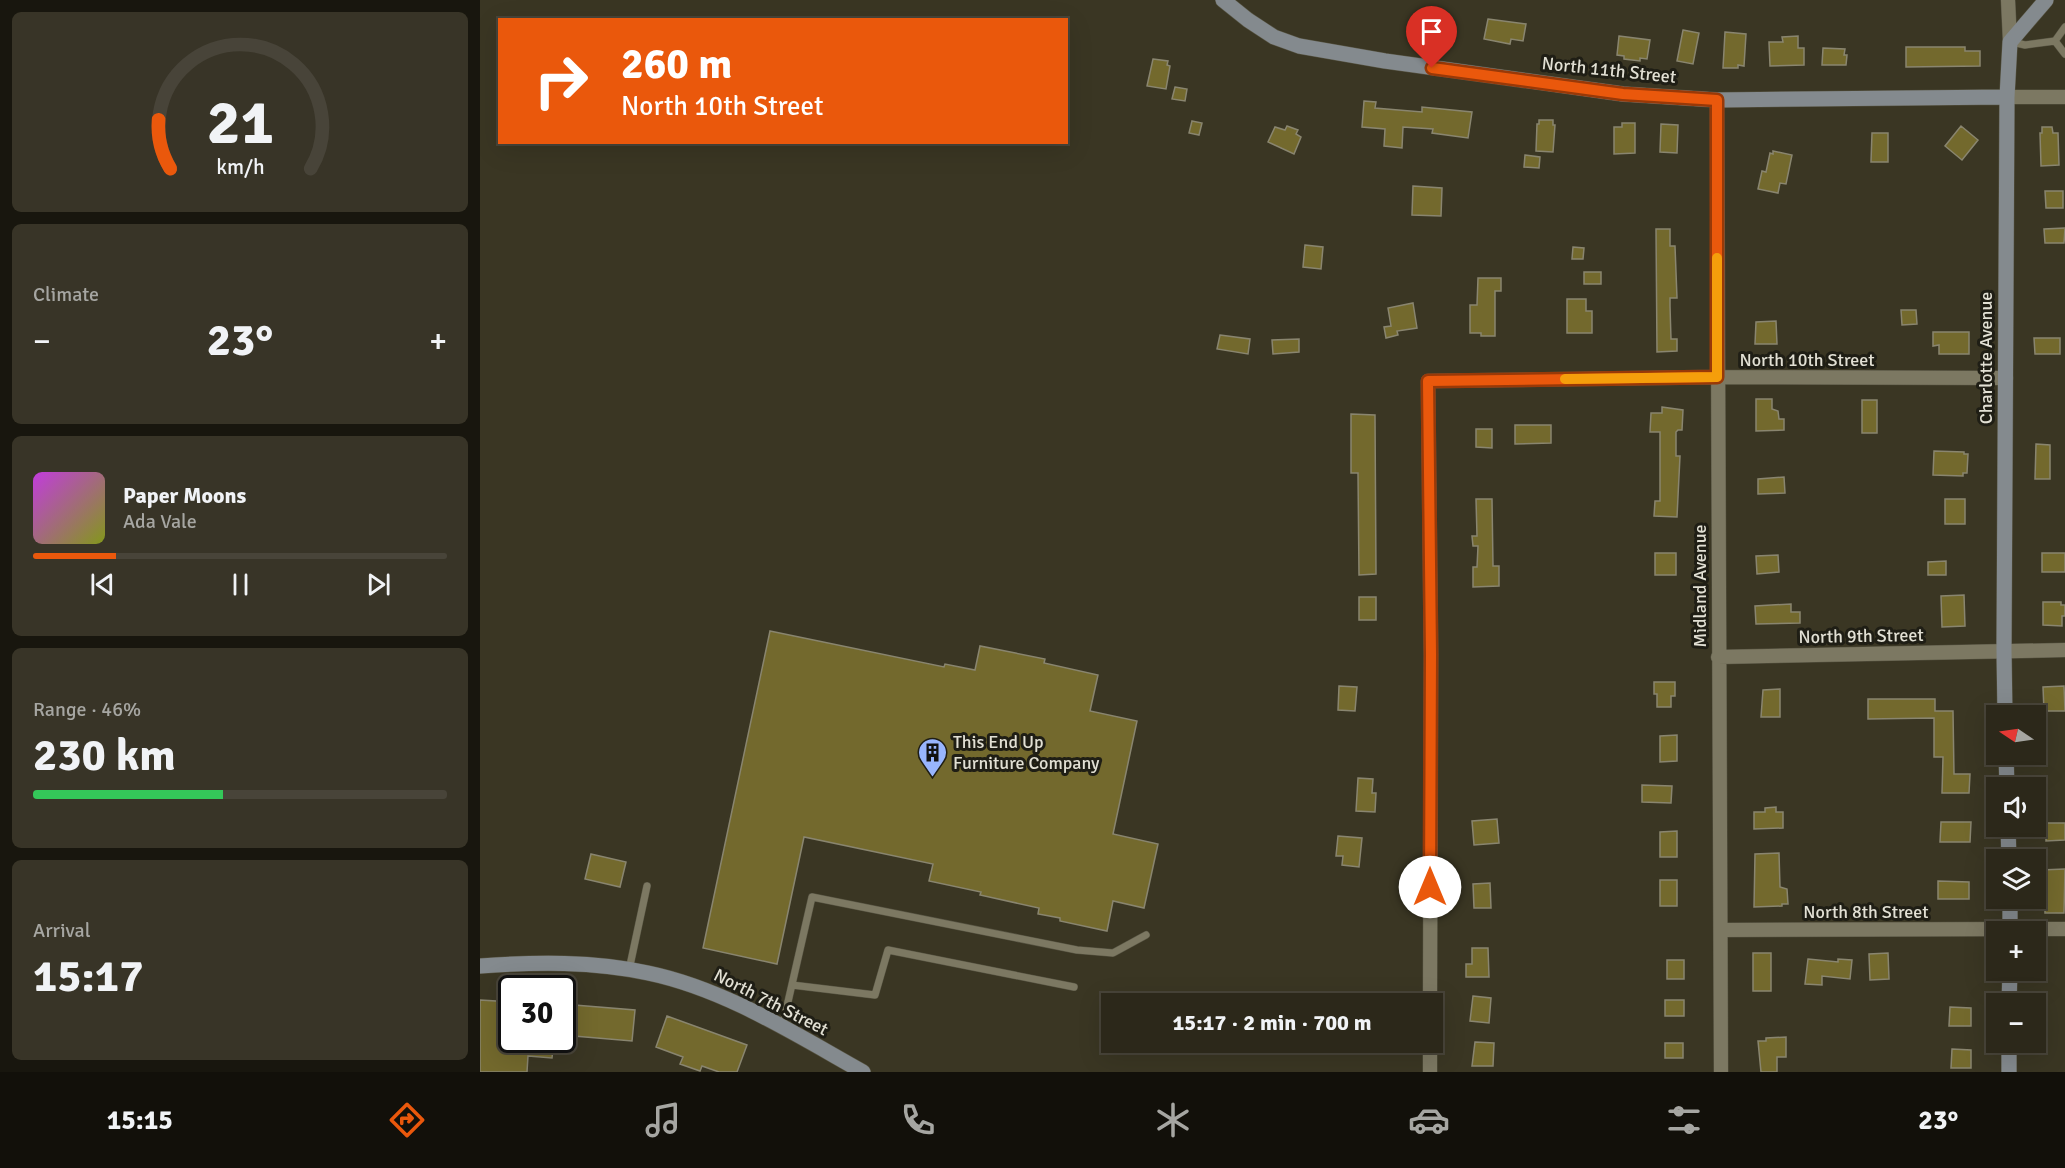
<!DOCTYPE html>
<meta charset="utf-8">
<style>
body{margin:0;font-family:Signika,sans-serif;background:#383427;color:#f1f3f6;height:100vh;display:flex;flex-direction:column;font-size:22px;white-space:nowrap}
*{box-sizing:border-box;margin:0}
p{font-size:20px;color:#a6a6a2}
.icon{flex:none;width:33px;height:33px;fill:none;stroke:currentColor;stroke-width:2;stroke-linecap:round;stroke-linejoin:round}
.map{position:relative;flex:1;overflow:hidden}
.drawer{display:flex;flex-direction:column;gap:12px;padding:12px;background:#18160e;width:480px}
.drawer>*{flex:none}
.top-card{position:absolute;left:18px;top:18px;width:570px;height:126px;border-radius:0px;box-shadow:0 6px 24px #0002,0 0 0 2px #484439;background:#ea580c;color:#fff;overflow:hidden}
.needle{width:39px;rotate:283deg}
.controls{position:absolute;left:1506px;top:705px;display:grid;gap:12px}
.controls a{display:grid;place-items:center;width:60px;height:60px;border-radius:0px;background:#2c281a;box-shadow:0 6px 24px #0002,0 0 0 2px #484439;font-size:30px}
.speed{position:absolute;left:18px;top:975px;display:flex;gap:12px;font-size:30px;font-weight:700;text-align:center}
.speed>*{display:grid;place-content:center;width:78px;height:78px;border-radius:50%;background:#2c281a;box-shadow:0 6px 24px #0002,0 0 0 2px #484439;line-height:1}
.speed .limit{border:3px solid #111;border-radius:9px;background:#fff;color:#111}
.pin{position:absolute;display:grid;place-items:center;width:51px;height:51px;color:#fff;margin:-62px -26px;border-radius:50% 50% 50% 0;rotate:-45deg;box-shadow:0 0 6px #0007}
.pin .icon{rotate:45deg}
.me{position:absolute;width:66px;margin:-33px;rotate:0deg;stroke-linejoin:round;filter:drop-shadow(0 0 4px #0008)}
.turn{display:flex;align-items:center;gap:21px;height:126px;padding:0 24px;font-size:27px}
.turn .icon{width:78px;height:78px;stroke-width:2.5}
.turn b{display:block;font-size:42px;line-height:51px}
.big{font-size:45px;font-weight:700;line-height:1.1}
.drawer .card{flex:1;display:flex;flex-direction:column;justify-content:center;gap:9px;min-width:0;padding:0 21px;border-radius:9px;background:#383427}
.drawer .dial{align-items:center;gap:0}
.dial svg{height:156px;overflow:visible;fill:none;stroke:#484439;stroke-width:7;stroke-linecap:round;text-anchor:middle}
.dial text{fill:#f1f3f6;stroke:none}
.song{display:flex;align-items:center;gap:18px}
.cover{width:72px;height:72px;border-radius:9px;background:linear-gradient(135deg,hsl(290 70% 55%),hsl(70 70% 35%))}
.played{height:6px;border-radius:3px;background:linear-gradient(90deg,#ea580c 20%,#484439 20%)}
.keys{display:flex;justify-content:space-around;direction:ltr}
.heat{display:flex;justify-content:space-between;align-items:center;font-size:33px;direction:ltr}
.charge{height:9px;border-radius:4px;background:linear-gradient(90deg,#34c759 46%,#484439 0)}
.trip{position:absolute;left:621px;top:993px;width:342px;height:60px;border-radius:0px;background:#2c281a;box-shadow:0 6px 24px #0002,0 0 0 2px #484439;font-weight:700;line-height:60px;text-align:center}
.menu{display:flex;height:96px;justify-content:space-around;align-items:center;background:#12100a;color:#a6a6a2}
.menu .icon{width:42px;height:42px}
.menu .active{color:#ea580c}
.menu b{font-size:27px;color:#f1f3f6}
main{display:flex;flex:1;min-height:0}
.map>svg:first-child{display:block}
.building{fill:#73692d;stroke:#89856f;stroke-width:1.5}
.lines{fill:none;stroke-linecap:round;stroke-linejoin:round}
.lane-casing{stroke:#575443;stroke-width:8}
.street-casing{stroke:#575443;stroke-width:15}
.secondary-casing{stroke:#575443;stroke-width:16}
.lane{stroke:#7c7862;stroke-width:7}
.street{stroke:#7c7862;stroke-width:14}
.secondary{stroke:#848a8e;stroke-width:15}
.route-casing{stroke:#983908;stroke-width:15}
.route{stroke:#ea580c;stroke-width:10}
.slow{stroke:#f59e0b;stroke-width:10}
.labels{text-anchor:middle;stroke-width:6;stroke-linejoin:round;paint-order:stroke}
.street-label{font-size:18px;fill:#e2e0d4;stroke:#1f1e15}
.poi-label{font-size:18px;fill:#e2e0d4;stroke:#1f1e15;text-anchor:start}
</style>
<main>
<section class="drawer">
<div class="card dial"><svg viewBox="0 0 100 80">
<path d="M14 69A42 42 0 1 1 86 69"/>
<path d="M14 69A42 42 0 0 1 8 44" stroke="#ea580c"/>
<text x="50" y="56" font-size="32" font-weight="700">21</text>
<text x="50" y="72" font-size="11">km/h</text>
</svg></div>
<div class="card"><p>Climate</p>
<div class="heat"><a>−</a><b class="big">23°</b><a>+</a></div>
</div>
<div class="card">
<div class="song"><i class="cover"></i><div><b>Paper Moons</b><p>Ada Vale</p></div></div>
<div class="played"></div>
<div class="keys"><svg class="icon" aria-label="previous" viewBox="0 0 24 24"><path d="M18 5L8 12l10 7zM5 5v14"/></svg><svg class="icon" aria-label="pause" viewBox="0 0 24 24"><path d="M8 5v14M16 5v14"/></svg><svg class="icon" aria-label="next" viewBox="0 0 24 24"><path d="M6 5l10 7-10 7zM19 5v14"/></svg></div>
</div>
<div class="card"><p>Range · 46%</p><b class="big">230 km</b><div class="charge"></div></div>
<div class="card"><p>Arrival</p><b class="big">15:17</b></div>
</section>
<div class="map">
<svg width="1585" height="1072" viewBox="0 0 1585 1072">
<rect width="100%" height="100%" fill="#3a3623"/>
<path class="building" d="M1008,19L1046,24L1043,41L1031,39L1030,44L1004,39Z
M1203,30L1219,33L1213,64L1197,61Z
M1245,32L1266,34L1264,66L1258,65V68H1243Z
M1139,36L1170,40L1167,59L1160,58V61L1144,59V56L1137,55Z
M1318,36V48H1324V65L1290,66L1289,42H1303L1302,37Z
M1426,47H1485V51H1500V66L1426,67Z
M1343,48L1365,49L1364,55H1367L1366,65H1342Z
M673,59L688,61L687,65L690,66L686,89L667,86Z
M695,87L707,89L705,101L692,99Z
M884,101L896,102L895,108L942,112V107L992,112L988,138L952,133L953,129L923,127L922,148L904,146L905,129L882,127Z
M1059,120H1073V125H1075L1073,152L1056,151L1057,124H1059Z
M712,121L722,123L719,135L709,133Z
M1142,123H1155V153L1134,154V127H1142Z
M1181,124L1198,125L1197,153L1180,152Z
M807,126L818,130L816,134L821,137L814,154L788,142L795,127L805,130Z
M1481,126L1498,140L1482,160L1465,146Z
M1562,127H1572L1573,133H1578L1579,165L1561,166L1560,133H1562Z
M1392,133H1408V162H1391Z
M1293,151L1312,155L1306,184L1300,183L1298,193L1278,189L1282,171L1286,172L1290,153L1293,154Z
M1045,155L1060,157L1059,168L1044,167Z
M933,186L962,188L961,216L932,215Z
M1565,191H1583V208H1566Z
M1585,228L1584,243H1565L1564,229Z
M1176,229H1190V246H1195L1197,298H1190V306L1191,339H1197V351L1177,352Z
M825,245L843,247L841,269L823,267Z
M1093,247L1104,248L1103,259H1092Z
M1104,272H1121V284H1104Z
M998,278H1021V291H1015V336H1001V333H990V305H997Z
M1087,299H1106V311H1112V333H1087Z
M933,303L937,328L917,331L918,335L906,338L904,327L911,326L908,308Z
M1421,310H1436L1437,324L1422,325Z
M1296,321L1297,344H1275L1276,322Z
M1453,332H1489V354H1459V345L1453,346Z
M740,335L770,339L768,354L737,349Z
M1554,338H1580V354H1555Z
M819,339V352L793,354L792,340Z
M1276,399H1292V409L1298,411L1299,419H1304V430L1276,431Z
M1382,400H1397V433H1382Z
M1182,407L1203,410L1202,430H1198L1196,432V456H1200L1197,517L1174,516L1175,501H1180V432H1170L1171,413H1182Z
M871,414L895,415L896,574L879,575L878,473H871Z
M1035,425H1071V443L1035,444Z
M996,429H1012V448L996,447Z
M1556,444L1570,445V479H1555Z
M1454,451L1484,452V454H1488L1487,473H1483V476L1453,475Z
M1304,477L1305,493L1278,494V479Z
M996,499H1012L1013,566H1019V586L993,587V567H997L998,546H993L992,536H997Z
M1465,499H1485V524H1465Z
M1175,553H1196V575H1175Z
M1562,553H1585V572H1562Z
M1298,555L1299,572L1277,574L1276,556Z
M1466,561V575H1448V562Z
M1484,595L1485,626L1462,627L1461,596Z
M879,597H896V620H879Z
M1563,602H1581V605H1585V616H1582V626L1563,625Z
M1311,604V612H1320V623L1276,624L1275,606Z
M290,631L464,667L465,664L495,670L500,646L565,659L564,663L618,675L610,711L657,721L633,834L678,844L664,908L633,901L627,931L580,921V918L558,914L559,908L500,895L501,892L449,881L453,864L324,837L297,964L223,948Z
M1174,682H1195V696H1191V707H1177V694H1174Z
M859,686L877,687L875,711L858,710Z
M1584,686L1585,711H1564L1563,687Z
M1300,689V717H1281L1283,690Z
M1388,699H1455V711H1473L1474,774H1490L1489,793H1462L1463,757H1454V718L1388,719Z
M1197,735V761L1180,762V736Z
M878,778L893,779L892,793H896L895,812L876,811Z
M1162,785L1192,786L1191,803L1162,802Z
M1296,807V812H1303V828L1274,829V812H1285V808Z
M1017,819L1019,843L994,845L992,821Z
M1461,822H1491L1490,842H1460Z
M1566,823H1585V840L1566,841Z
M1197,831V857H1180V832Z
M858,836L882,838L879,867L862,865L863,856H856Z
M1299,853L1300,887L1307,889L1308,904H1302V906L1274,907L1275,854Z
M111,854L146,862L140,887L105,879Z
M1585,869L1584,913H1565V886H1561V870Z
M1180,880H1197V906H1180Z
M1458,881L1489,882V899H1458Z
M1010,883L1011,908H994L993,884Z
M992,948H1008L1009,977H986V964H992Z
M1273,953H1291V991H1273Z
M1408,953L1409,979L1390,980L1389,954Z
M1328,959L1358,962V959L1372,960L1370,979L1342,976V985L1325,984Z
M1187,960H1204V979H1187Z
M993,996L1011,998L1009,1023L990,1021Z
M0,1000L32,1002V1040H74L72,1058L48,1056L47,1072H0Z
M1185,1000H1204V1016H1185Z
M82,1004L155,1010L152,1041L82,1035Z
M1470,1007L1491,1008V1026H1469Z
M187,1016L267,1045L257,1072H239L222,1066L220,1071L200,1064L203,1057L176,1047Z
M1306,1037V1057H1297V1072H1281L1278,1041H1286V1038Z
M995,1042L1014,1043L1013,1066H992Z
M1185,1043H1203V1058H1185Z
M1472,1049L1491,1050V1068H1471Z"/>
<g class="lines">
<defs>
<path id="lane" d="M1575,41L1585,27
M1532,42L1545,45L1575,41L1585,54
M149,970L167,886
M312,985L395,995L408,950L594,987
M302,1028L332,897L597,950L633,953L666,935"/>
<path id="street" d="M1528,0L1530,42
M1527,97H1585
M1237,100L1241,1072
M1238,657L1585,650
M1241,930L1585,929
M950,1004L951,654L948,381L1237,377L1526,378
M950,1072V1042"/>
<path id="secondary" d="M743,0L768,20L794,37L819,46L905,61L1143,94L1237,100L1527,97
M1525,716L1524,650L1527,97L1530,42L1566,0
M1526,754L1527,788
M1528,826L1529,860
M1530,898V932
M0,966C56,962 113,961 168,973C245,989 315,1034 383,1072
M1529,1004L1530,970
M1529,1072V1042"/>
</defs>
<use href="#lane" class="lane-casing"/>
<use href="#street" class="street-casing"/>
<use href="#secondary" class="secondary-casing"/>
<use href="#lane" class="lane"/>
<use href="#street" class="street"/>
<use href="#secondary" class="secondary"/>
</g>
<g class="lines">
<defs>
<path id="route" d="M950,887L951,654L948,381L1237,377V100L1143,94L952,68"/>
</defs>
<use href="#route" class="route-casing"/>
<use href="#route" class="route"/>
<path class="slow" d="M1085,379L1237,377V258"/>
</g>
<defs>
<symbol id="building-pin" viewBox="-11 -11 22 30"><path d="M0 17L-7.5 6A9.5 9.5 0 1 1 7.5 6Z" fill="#98b5fd" stroke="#1f1e15"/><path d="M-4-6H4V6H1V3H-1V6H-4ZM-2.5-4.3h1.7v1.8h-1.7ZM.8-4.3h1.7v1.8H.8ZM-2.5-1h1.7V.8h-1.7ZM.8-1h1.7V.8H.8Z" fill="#111"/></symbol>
</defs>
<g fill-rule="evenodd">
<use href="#building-pin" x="436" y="736" width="33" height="45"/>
</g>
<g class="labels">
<g class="street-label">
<text transform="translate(1129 70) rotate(6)" y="6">North 11th Street</text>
<text transform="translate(1506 358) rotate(-90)" y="6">Charlotte Avenue</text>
<text x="1327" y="366">North 10th Street</text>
<text transform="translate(1220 586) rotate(-90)" y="6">Midland Avenue</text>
<text transform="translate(1381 636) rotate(-1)" y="6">North 9th Street</text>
<text x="1386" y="918">North 8th Street</text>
<text transform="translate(291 1002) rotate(27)" y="6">North 7th Street</text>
</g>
<g class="poi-label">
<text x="473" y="748">This End Up<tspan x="473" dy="21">Furniture Company</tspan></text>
</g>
</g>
</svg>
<div class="controls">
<a><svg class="needle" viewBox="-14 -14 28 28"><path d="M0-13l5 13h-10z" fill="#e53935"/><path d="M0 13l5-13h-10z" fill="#a6a6a2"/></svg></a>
<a><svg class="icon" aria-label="sound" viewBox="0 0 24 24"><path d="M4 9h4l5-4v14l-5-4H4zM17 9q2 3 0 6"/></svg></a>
<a><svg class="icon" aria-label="layers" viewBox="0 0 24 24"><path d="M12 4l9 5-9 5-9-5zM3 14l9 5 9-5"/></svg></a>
<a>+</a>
<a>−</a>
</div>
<div class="speed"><div class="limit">30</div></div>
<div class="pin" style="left:952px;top:68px;background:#d93025"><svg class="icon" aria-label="arrive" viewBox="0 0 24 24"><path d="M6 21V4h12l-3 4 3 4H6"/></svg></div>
<svg class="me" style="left:950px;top:887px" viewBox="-20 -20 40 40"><circle r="19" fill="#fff"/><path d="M0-13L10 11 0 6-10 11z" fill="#ea580c"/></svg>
<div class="trip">15:17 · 2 min · 700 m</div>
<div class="top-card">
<div class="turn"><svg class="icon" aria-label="right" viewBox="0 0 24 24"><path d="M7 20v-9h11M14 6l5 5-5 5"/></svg><div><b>260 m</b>North 10th Street</div></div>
</div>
</div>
</main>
<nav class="menu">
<b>15:15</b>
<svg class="icon active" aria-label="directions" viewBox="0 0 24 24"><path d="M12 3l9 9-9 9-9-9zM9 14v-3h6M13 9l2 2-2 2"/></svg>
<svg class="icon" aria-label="music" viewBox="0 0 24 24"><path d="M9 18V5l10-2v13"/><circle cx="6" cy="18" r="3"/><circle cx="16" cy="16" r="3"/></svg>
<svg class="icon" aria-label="phone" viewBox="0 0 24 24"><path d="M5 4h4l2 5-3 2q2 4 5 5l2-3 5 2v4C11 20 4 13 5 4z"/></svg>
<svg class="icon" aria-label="climate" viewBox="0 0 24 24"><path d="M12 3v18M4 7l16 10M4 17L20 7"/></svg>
<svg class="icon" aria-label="car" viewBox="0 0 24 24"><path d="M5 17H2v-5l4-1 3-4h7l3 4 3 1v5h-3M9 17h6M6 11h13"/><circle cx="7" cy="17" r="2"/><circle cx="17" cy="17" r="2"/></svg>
<svg class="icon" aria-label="filters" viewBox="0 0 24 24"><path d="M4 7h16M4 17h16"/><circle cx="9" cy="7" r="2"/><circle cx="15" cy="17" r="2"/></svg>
<b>23°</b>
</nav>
